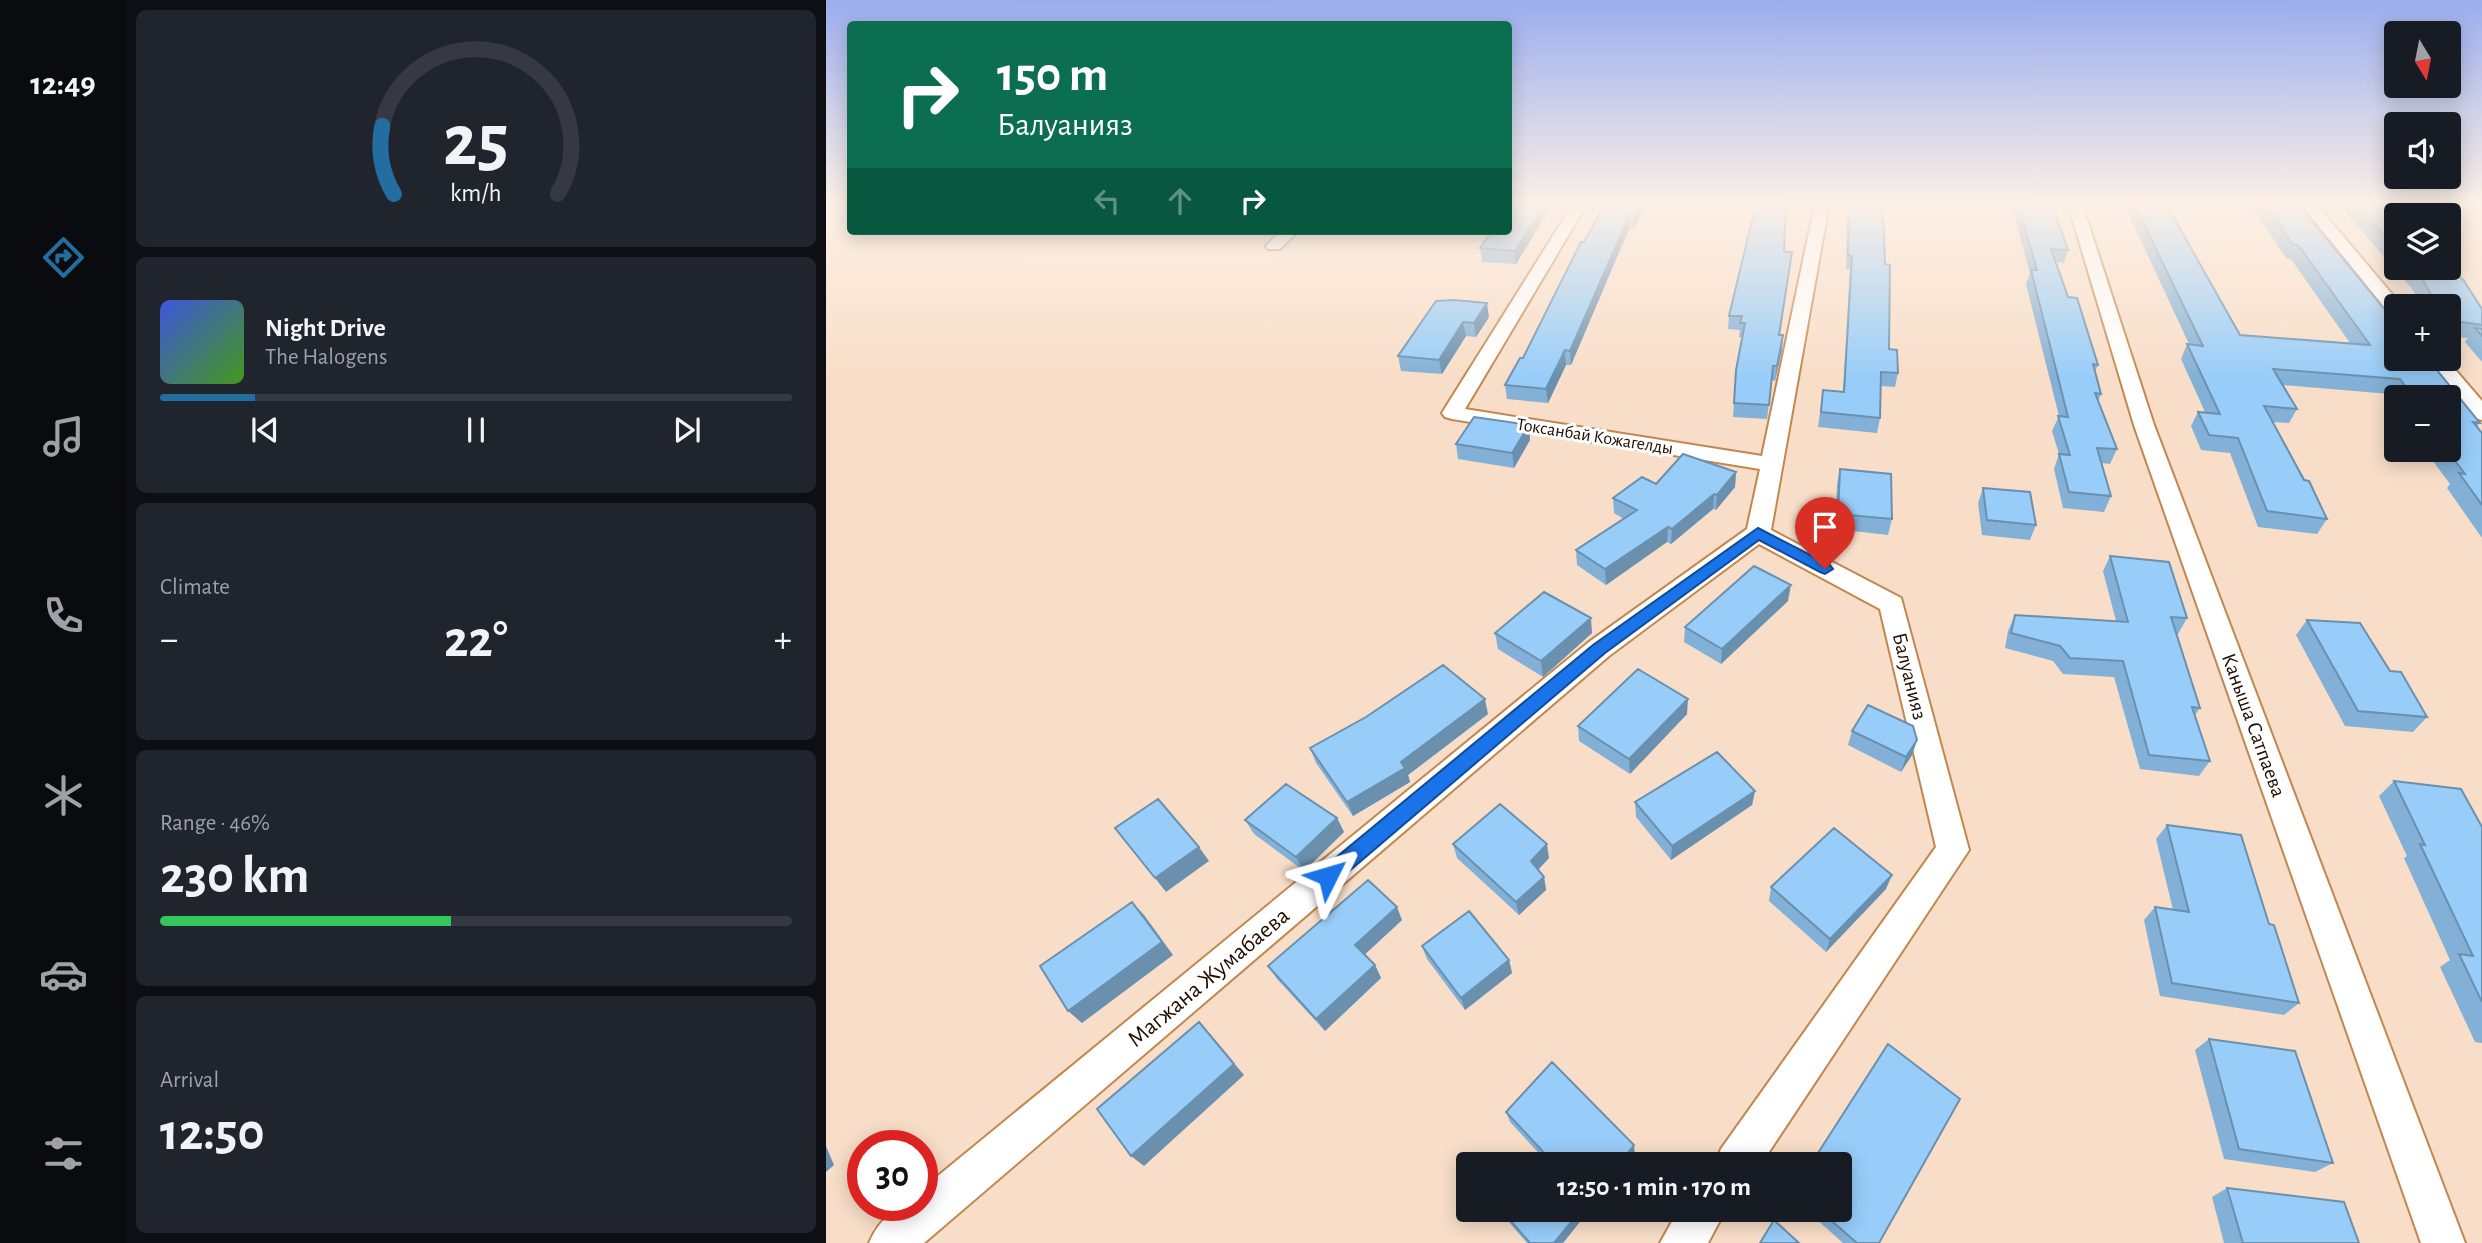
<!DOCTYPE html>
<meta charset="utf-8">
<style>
body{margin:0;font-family:"Alegreya Sans",sans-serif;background:#20242c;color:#f1f3f6;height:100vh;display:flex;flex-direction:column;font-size:26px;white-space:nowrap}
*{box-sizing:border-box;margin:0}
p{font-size:23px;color:#9ea1a6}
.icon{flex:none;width:38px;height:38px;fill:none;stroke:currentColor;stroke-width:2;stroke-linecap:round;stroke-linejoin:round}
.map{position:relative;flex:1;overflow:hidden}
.details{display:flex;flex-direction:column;gap:10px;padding:10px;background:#0d0f14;width:700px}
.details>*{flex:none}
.hud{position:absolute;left:21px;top:21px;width:665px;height:214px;border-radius:7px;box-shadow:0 4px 18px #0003;background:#0b6e4f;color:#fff;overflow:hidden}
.needle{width:46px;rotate:170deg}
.fabs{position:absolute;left:1558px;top:21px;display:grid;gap:14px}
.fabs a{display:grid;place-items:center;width:77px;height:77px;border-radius:7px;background:#171b24;box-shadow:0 4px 18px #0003;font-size:35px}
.speed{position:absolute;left:21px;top:1130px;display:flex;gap:14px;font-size:35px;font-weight:700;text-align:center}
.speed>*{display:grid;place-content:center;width:91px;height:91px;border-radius:50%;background:#171b24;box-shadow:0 4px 18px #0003;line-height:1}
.speed .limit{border:10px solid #d22;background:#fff;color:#111}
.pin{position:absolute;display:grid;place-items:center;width:60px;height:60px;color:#fff;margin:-72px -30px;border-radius:50% 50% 50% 0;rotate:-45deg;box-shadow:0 0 7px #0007}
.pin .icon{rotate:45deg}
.me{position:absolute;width:77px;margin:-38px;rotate:50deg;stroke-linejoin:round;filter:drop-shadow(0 0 5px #0008)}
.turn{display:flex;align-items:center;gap:24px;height:147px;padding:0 35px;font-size:32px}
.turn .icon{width:91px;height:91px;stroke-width:2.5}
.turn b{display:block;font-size:49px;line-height:60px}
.lanes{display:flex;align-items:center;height:66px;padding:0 35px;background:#0003;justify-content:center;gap:35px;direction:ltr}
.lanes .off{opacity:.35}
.big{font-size:52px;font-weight:700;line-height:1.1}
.details .widget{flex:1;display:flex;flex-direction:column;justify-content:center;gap:10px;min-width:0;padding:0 24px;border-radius:10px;background:#20242c}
.details .dial{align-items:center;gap:0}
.dial svg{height:182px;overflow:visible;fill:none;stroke:#363941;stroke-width:7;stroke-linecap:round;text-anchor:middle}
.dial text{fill:#f1f3f6;stroke:none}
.song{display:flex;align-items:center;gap:21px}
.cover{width:84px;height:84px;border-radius:10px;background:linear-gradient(135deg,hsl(230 70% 55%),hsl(100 70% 35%))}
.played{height:7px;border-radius:4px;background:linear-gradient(90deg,#236da0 15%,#363941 15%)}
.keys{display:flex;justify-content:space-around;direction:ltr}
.heat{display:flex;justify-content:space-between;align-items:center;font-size:38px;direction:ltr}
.charge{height:10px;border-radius:5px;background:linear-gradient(90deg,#34c759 46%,#363941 0)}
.trip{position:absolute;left:630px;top:1152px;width:396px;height:70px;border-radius:7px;background:#171b24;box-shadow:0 4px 18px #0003;font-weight:700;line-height:70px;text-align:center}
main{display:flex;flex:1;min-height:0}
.menu{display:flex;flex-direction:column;width:126px;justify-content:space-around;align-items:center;background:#090b0e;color:#9ea1a6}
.menu .icon{width:49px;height:49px}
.menu .selected{color:#236da0}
.menu b{font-size:32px;color:#f1f3f6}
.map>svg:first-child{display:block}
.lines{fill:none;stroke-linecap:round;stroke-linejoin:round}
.minor-casing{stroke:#c2874e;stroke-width:4}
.minor{fill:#fff;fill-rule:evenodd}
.wall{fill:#83b0d6}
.shaded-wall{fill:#6a90ae}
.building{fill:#98cdf9;stroke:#6a90ae;stroke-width:2}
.route{fill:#1a73e8;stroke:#114b97;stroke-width:2}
.labels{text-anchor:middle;stroke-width:6;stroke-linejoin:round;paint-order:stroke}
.far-street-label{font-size:18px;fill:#220c00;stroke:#fff}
.street-label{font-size:21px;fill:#220c00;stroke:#fff}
.near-street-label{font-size:24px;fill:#220c00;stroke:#fff}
</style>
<main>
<nav class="menu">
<b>12:49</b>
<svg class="icon selected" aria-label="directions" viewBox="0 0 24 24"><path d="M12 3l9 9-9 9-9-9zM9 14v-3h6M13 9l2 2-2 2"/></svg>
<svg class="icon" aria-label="music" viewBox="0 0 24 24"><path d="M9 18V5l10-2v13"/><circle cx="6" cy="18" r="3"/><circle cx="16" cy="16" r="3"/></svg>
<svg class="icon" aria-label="phone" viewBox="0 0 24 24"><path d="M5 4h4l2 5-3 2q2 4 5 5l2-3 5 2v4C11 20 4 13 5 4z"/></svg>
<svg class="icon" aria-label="climate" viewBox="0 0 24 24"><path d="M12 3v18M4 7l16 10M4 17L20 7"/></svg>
<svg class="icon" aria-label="car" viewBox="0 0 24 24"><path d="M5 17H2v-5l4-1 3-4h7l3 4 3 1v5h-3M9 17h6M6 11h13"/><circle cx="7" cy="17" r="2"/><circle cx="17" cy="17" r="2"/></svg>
<svg class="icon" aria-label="filters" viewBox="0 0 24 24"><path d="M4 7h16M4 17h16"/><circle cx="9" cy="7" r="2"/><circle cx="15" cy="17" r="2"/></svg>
</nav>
<section class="details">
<div class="widget dial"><svg viewBox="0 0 100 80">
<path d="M14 69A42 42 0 1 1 86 69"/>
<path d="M14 69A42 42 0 0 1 9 39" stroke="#236da0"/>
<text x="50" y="56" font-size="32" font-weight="700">25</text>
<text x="50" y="72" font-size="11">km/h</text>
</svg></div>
<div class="widget">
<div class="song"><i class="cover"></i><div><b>Night Drive</b><p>The Halogens</p></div></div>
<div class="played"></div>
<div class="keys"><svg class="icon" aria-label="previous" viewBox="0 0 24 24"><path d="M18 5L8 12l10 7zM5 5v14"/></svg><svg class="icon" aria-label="pause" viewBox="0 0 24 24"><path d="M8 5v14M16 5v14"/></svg><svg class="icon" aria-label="next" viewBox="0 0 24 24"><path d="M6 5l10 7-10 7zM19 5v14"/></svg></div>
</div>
<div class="widget"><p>Climate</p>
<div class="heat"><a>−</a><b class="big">22°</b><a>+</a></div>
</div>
<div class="widget"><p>Range · 46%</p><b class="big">230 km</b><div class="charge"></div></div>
<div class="widget"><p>Arrival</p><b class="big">12:50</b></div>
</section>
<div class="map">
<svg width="1656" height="1243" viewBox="0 0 1656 1243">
<rect width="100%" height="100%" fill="#f8dec8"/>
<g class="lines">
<defs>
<path id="minor" d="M747,204H761L639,409L936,456L989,204H1003L945,530L1075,598L1143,850L935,1164H889L895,1149L1110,847L1054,609L933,544L783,656L98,1243H43C54,1218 69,1206 96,1206V1189L763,642L921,529L934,469L626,419L619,417L616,413Z
M1242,204H1256L1328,425L1639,1243H1595L1308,425Z
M1475,204H1490L1576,306H1570V315L1564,314Z
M455,231H472L454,249H442L440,246Z
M1601,359H1620L1656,401V420L1649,418Z
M853,1209H900L882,1243H834Z"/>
</defs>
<use href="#minor" class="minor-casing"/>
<use href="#minor" class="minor"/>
</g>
<path class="wall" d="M688,204H732L729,209L724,208L690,264L656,262L654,248L682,231Z
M779,204H820L808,229H803L745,365H740L722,403L681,399L679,385L697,358Z
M930,204H963L958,229V252L964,265L954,335L956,350L949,381L946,380L941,419L907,417L910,370L917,337H913L914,330L902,329L903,316Z
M1185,204H1226L1242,250L1238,263L1230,262L1242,297L1272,365L1269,371L1275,394L1272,401L1291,449L1284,464L1275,463L1285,496L1278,512L1237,508L1228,469L1233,454L1226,431L1233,416L1200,284L1204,273Z
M1298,204H1340L1414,335L1524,343L1465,259L1460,258L1424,204H1472L1568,321L1654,423L1651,426L1656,433V538L1621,488L1624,484L1601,453L1604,450H1622V397H1570V402L1564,394L1457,385L1471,409L1463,423L1447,422L1501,519L1491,534L1432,527L1404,453L1375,450L1365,426L1372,412H1379L1355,359L1361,344H1363Z
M1517,204H1563L1570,215V268H1622L1656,309V362L1639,342L1642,338L1622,336V306H1596L1587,290L1515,207Z
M1023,208L1063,349L1072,373L1069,387L1054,386V418L1051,433L992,427L997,390L1017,392L1024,269H1020L1021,220Z
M610,301L663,317L650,337L640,336L616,374L575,371L572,356Z
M703,425L704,440L688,468L632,459L630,444Z
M1014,469L1066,519L1062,535L1009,529L1011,484Z
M910,472L909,487L890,510L887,509L845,544L841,542L780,585L751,565L750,550L798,519L788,513L787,498Z
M1157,488L1210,525L1204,540L1156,535L1152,503Z
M1284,556L1361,618L1352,634H1351L1374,708L1369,715L1384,761L1373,776L1314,769L1288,677L1237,674L1227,661L1179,648L1182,631L1189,615L1290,621L1277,571Z
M962,601L895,664L858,642L859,627Z
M1481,620L1564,671L1601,717L1587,732L1519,726L1470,635Z
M669,633H766L717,677L672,649Z
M662,714L582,775L584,782L527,816L490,763L484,748Z
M861,714L804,774L753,741L752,726Z
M1026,731L1091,740L1086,755L1075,772L1022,745Z
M1568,781L1656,827V1043L1649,1042L1614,967L1624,960L1578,858L1581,856L1553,796Z
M929,791L926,805L845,860L810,817L809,802Z
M511,818L518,832L478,871L428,834L419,820Z
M1341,825L1443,924L1473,1003L1458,1015L1334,996L1318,920L1329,907L1347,910L1330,839Z
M627,844L723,858L712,870L718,877L720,890L693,915L631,858Z
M945,887L1060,889L1000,952L943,901Z
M576,920L538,955L549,965L555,978L499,1031L451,979L442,966Z
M596,946L683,960L686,973L639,1010L601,959Z
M1383,1039L1507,1163L1489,1172L1398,1159L1369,1050Z
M680,1112L809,1155L801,1164H718L720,1161L684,1122Z
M1401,1188L1533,1243H1398L1386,1197Z
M679,1209H764L737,1243H701L681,1220L677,1212Z
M979,1209H1013L1053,1243H1017Z"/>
<path class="shaded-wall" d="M718,204H723L724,208L690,264L689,251Z
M813,204H820L808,229V216Z
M803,216V229L745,365L744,351Z
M661,303L663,317L650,337L648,323Z
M637,322L640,336L616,374L613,360Z
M957,335L956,350L949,381L951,366Z
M739,350L740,365L722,403L720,389Z
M703,425L704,440L688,468L686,453Z
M910,472L909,487L890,510L891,495Z
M888,494L887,509L845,544L846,529Z
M842,527L841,542L780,585L779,569Z
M965,585L962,601L895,664L896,649Z
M765,618L766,633L717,677L715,661Z
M659,699L662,714L582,775L584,782L527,816L521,802Z
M862,699L861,714L804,774L803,759Z
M1091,740L1086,755L1075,772L1080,757Z
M929,791L926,805L845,860L846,846Z
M511,818L518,832L478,871L470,857Z
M721,844L723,858L707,875L705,861Z
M373,847L383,861L340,892L329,878Z
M1066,875L1060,889L1000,952L1004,939Z
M718,877L720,890L693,915L690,902Z
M306,902L318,915L347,955L256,1023L242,1011Z
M571,907L576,920L535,958L529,945Z
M683,960L686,973L639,1010L635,998Z
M549,965L555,978L499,1031L490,1019Z
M373,1022L418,1075L318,1166L305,1156Z
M808,1145L809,1155L801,1164H793Z
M0,1146L8,1165L0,1172Z
M756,1209H764L737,1243H728Z"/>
<path class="building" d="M688,204H718L689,251L654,248L666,231H682V213Z
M779,204H813L808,216H803L744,351L739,350L720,389L679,385L694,358H697L755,242H758Z
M930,204H962L959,223L958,252H966L953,335H957L951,366H947L943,405L908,403L910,370L919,323H914L916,316H903Z
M1192,204H1226L1242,250L1225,249L1242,297L1251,298L1272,365L1267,364L1275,394L1269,393L1291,449L1271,448L1285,496L1243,492L1233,454L1244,455L1232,416L1242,417L1205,270H1211Z
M1308,204H1340L1414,335L1544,345L1472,245H1467L1439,204H1472L1568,321H1570V359H1602L1654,423L1647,422L1656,433V505L1633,473L1639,474L1621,450H1622V397H1587L1574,379L1447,369L1471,409L1438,406L1478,480L1483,481L1501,519L1441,511L1412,438L1383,435L1372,412L1394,414L1361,344L1377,346Z
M1530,204H1563L1574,215H1570V248Z
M1023,208L1057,210L1059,264L1064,265L1063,349L1071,350L1072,373L1055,372L1054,418L995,412L997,390L1018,392L1026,256L1022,255Z
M1622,265L1638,281L1656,309V325L1622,320V306H1612L1595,277L1587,268H1622Z
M628,300L661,303L648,323L637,322L613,360L572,356L610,301Z
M1649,328L1656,329V336Z
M648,417L703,425L686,453L630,444Z
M857,454L910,472L891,495L888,494L846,529L842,527L779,569L750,550L811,510L787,498L816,477L830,484Z
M1014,469L1065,474L1066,519L1012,514Z
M1157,488L1204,492L1210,525L1161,520Z
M1284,556L1343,562L1361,618L1345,617L1374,708L1366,707L1384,761L1323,755L1297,661L1244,658L1234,646L1185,633L1189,615L1302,622Z
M928,566L965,585L896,649L859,627Z
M718,592L765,618L715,661L669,633Z
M1481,620L1534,623L1564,671L1575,672L1601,717L1532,711Z
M617,665L659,699L575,762L579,768L521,802L484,748L540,717Z
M812,669L862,699L803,759L752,726Z
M1042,705L1087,726L1091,740L1080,757L1026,731Z
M891,752L929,791L846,846L809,802Z
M1568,781L1635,789L1656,827V1002L1633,954L1647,956L1594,844L1599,845Z
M460,784L511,818L470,857L419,820Z
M332,799L373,847L329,878L289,828Z
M674,804L721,844L705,861L718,877L690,902L627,844Z
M1341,825L1415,835L1443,924L1448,925L1473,1003L1346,983L1329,907L1363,912Z
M1008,828L1066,875L1004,939L945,887Z
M542,880L571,907L529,945L549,965L490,1019L442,966Z
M306,902L336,942L242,1011L214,966Z
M643,911L683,960L635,998L596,946Z
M373,1022L408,1064L305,1156L271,1109Z
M1383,1039L1469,1051L1507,1163L1413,1149Z
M1062,1044L1134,1099L1053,1243H1031L992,1209H1013V1164H985Z
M726,1062L808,1145L793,1164H718L723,1158L680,1112Z
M1401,1188L1518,1202L1533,1243H1417Z
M679,1209H756L728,1243H704L677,1212Z
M948,1220L973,1243H934Z"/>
<linearGradient id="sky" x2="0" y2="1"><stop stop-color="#9badee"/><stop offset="0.54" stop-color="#fcf0e6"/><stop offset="1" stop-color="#fcf0e6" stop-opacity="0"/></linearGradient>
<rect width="1656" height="378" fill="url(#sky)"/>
<path class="route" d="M932,528L1004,565L1007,569L999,574L994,572L933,540L779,653L509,883L502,885L495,883L492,876L495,870L767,645Z"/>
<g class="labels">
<g class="far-street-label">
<text transform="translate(769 436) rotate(9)" y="6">Токсанбай Кожагелды</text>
</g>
<g class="street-label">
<text transform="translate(1084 676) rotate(76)" y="7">Балуанияз</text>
<text transform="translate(1428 725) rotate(70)" y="7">Каныша Сатпаева</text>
</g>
<g class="near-street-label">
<text transform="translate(382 977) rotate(-40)" y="8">Магжана Жумабаева</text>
</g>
</g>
</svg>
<div class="fabs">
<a><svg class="needle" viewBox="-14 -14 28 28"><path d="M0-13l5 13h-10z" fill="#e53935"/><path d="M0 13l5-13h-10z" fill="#9ea1a6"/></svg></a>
<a><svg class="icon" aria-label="sound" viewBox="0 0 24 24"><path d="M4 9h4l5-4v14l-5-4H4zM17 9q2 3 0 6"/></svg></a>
<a><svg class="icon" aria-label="layers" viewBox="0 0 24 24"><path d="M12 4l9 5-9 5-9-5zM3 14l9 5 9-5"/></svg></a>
<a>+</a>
<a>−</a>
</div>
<div class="speed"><div class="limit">30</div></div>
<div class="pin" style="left:999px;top:569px;background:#d93025"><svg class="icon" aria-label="arrive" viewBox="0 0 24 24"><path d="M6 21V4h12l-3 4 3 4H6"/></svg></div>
<svg class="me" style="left:502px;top:876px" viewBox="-20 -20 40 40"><path d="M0-17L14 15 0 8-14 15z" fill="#1a73e8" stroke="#fff" stroke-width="4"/></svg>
<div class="trip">12:50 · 1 min · 170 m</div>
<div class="hud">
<div class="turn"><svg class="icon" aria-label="right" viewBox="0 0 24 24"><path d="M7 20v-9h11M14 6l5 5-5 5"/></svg><div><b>150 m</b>Балуанияз</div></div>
<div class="lanes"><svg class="icon off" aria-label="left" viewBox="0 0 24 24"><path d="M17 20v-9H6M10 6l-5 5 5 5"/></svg><svg class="icon off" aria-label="ahead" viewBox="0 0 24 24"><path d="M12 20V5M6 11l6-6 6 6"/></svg><svg class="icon" aria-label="right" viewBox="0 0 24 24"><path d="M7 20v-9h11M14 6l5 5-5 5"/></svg></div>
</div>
</div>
</main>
